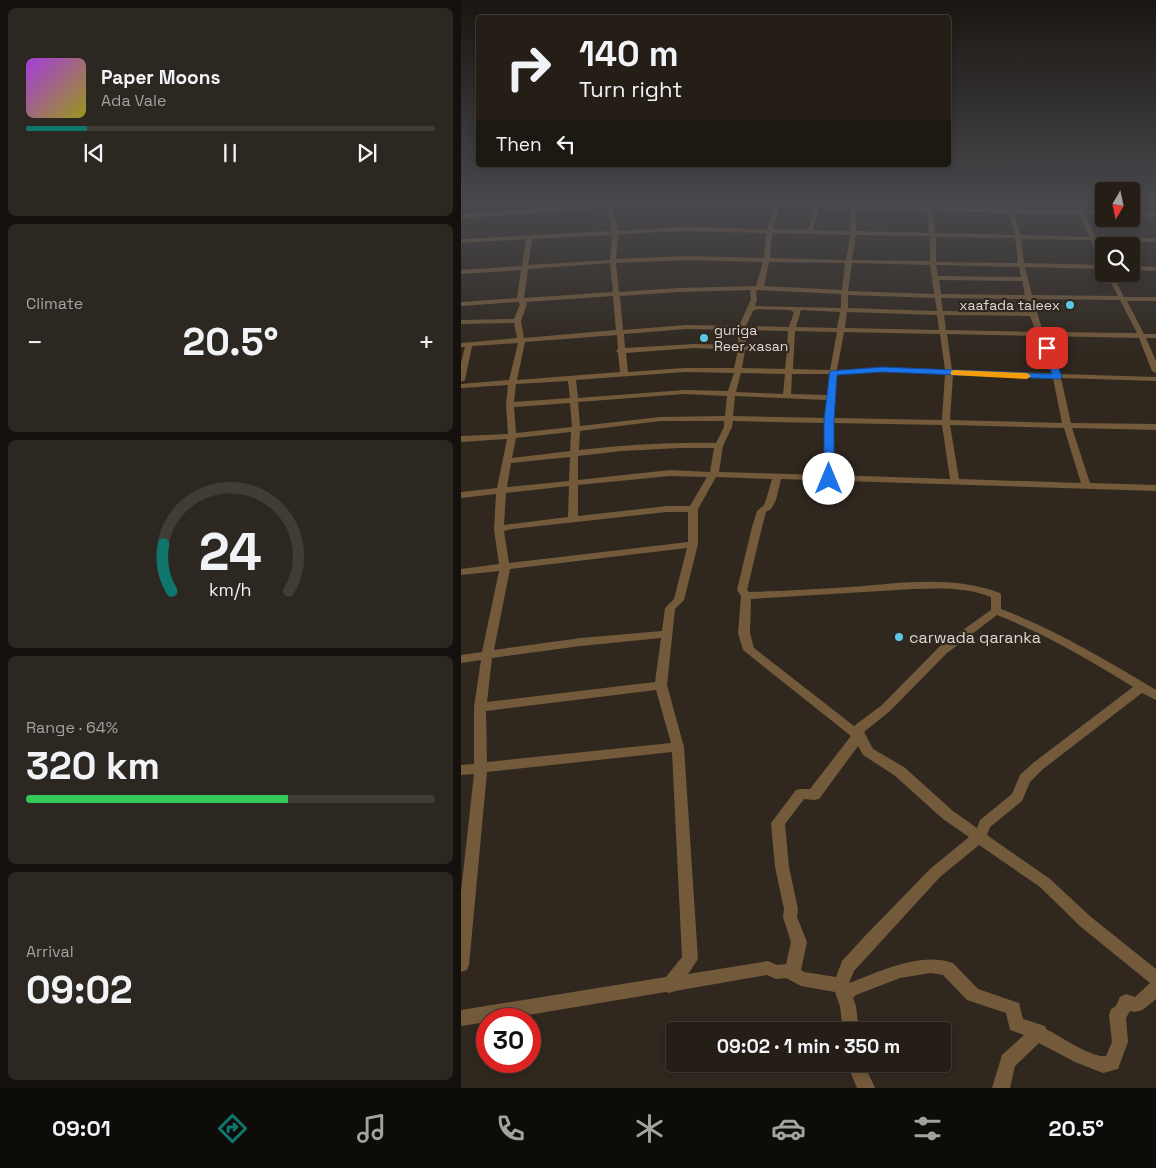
<!DOCTYPE html>
<meta charset="utf-8">
<style>
body{margin:0;font-family:"Space Grotesk",sans-serif;background:#2c2720;color:#f1f3f6;height:100vh;display:flex;flex-direction:column;font-size:19px;white-space:nowrap}
*{box-sizing:border-box;margin:0}
p{font-size:16px;color:#a3a2a1}
.icon{flex:none;width:28px;height:28px;fill:none;stroke:currentColor;stroke-width:2;stroke-linecap:round;stroke-linejoin:round}
.map{position:relative;flex:1;overflow:hidden}
.panel{display:flex;flex-direction:column;gap:8px;padding:8px;background:#14100d;width:461px}
.panel>*{flex:none}
.hud{position:absolute;left:15px;top:15px;width:475px;height:152px;border-radius:5px;box-shadow:0 2px 8px #0003,0 0 0 1px #413c36;background:#241e17;color:#f1f3f6;overflow:hidden}
.needle{width:32px;rotate:189deg}
.fabs{position:absolute;left:634px;top:182px;display:grid;gap:10px}
.fabs a{display:grid;place-items:center;width:45px;height:45px;border-radius:5px;background:#241e17;box-shadow:0 2px 8px #0003,0 0 0 1px #413c36;font-size:25px}
.speed{position:absolute;left:15px;top:1008px;display:flex;gap:10px;font-size:25px;font-weight:700;text-align:center}
.speed>*{display:grid;place-content:center;width:65px;height:65px;border-radius:50%;background:#241e17;box-shadow:0 2px 8px #0003,0 0 0 1px #413c36;line-height:1}
.speed .limit{border:8px solid #d22;background:#fff;color:#111}
.pin{position:absolute;display:grid;place-items:center;width:42px;height:42px;color:#fff;margin:-21px;border-radius:10px;box-shadow:0 2px 8px #0006}
.me{position:absolute;width:55px;margin:-28px;rotate:0deg;stroke-linejoin:round;filter:drop-shadow(0 0 4px #0008)}
.turn{display:flex;align-items:center;gap:18px;height:105px;padding:0 20px;font-size:22px}
.turn .icon{width:65px;height:65px;stroke-width:2.5}
.turn b{display:block;font-size:35px;line-height:42px}
.then{display:flex;align-items:center;height:48px;padding:0 20px;background:#0003;gap:10px;font-size:19px}
.big{font-size:38px;font-weight:800;line-height:1.1}
.panel .widget{flex:1;display:flex;flex-direction:column;justify-content:center;gap:8px;min-width:0;padding:0 18px;border-radius:8px;background:#2c2720}
.panel .dial{align-items:center;gap:0}
.dial svg{height:130px;overflow:visible;fill:none;stroke:#413c36;stroke-width:7;stroke-linecap:round;text-anchor:middle}
.dial text{fill:#f1f3f6;stroke:none}
.song{display:flex;align-items:center;gap:15px}
.cover{width:60px;height:60px;border-radius:8px;background:linear-gradient(135deg,hsl(280 70% 55%),hsl(60 70% 35%))}
.played{height:5px;border-radius:2px;background:linear-gradient(90deg,#0f766e 15%,#413c36 15%)}
.keys{display:flex;justify-content:space-around;direction:ltr}
.heat{display:flex;justify-content:space-between;align-items:center;font-size:28px;direction:ltr}
.charge{height:8px;border-radius:4px;background:linear-gradient(90deg,#34c759 64%,#413c36 0)}
.trip{position:absolute;left:205px;top:1022px;width:285px;height:50px;border-radius:5px;background:#241e17;box-shadow:0 2px 8px #0003,0 0 0 1px #413c36;font-weight:800;line-height:50px;text-align:center}
.tab-bar{display:flex;height:80px;justify-content:space-around;align-items:center;background:#0e0c09;color:#a3a2a1}
.tab-bar .icon{width:35px;height:35px}
.tab-bar .current{color:#0f766e}
.tab-bar b{font-size:22px;color:#f1f3f6}
main{display:flex;flex:1;min-height:0}
.map>svg:first-child{display:block}
.lines{fill:none;stroke-linecap:round;stroke-linejoin:round}
.street{fill:#735a3b;fill-rule:evenodd}
.route{fill:#1a73e8;stroke:#114b97}
.slow{fill:#f59e0b}
.poi-dot{fill:#59c8e4;stroke:#30281f;stroke-width:2}
.labels{text-anchor:middle;stroke-width:4.5;stroke-linejoin:round;paint-order:stroke}
.far-poi-label{font-size:14px;fill:#ddd8d2;stroke:#30281f;text-anchor:end}
.poi-label{font-size:16px;fill:#ddd8d2;stroke:#30281f;text-anchor:start}
</style>
<main>
<section class="panel">
<div class="widget">
<div class="song"><i class="cover"></i><div><b>Paper Moons</b><p>Ada Vale</p></div></div>
<div class="played"></div>
<div class="keys"><svg class="icon" aria-label="previous" viewBox="0 0 24 24"><path d="M18 5L8 12l10 7zM5 5v14"/></svg><svg class="icon" aria-label="pause" viewBox="0 0 24 24"><path d="M8 5v14M16 5v14"/></svg><svg class="icon" aria-label="next" viewBox="0 0 24 24"><path d="M6 5l10 7-10 7zM19 5v14"/></svg></div>
</div>
<div class="widget"><p>Climate</p>
<div class="heat"><a>−</a><b class="big">20.5°</b><a>+</a></div>
</div>
<div class="widget dial"><svg viewBox="0 0 100 80">
<path d="M14 69A42 42 0 1 1 86 69"/>
<path d="M14 69A42 42 0 0 1 9 40" stroke="#0f766e"/>
<text x="50" y="56" font-size="32" font-weight="700">24</text>
<text x="50" y="72" font-size="11">km/h</text>
</svg></div>
<div class="widget"><p>Range · 64%</p><b class="big">320 km</b><div class="charge"></div></div>
<div class="widget"><p>Arrival</p><b class="big">09:02</b></div>
</section>
<div class="map">
<svg width="695" height="1088" viewBox="0 0 695 1088">
<rect width="100%" height="100%" fill="#30281f"/>
<g class="lines">
<path class="street" d="M613,200H619L623,211H642V215L625,214L634,237L695,238V242L636,240L642,257V265L639,263L630,240L560,239L563,263L642,265V269L564,267L571,295L657,296L645,274H651L663,297H695V301H666L683,334H695V338H685L695,361V373L691,371L678,338L584,336L599,374L695,377V381L600,378L610,423L695,424V430L611,428L629,483L695,485V491L320,479L315,500L310,509L305,512L301,527L286,590L288,592C322,591 357,589 391,587C440,583 492,575 539,593L540,595V609C595,630 645,660 695,690V700L681,693L582,769L569,782L561,801L529,827L526,835L589,879L630,917L695,969V999C686,1006 681,1014 669,1011L665,1018L667,1042L657,1069L642,1073L614,1062L578,1043L554,1066L549,1088H531L541,1055L563,1035L549,1030L545,1013L506,1000L482,975L470,973L439,978L395,995L392,998L395,1006L398,1031H382L379,1006L374,992L340,986L325,978L315,979L306,975L214,991L208,993L205,992L43,1019H26V1022L0,1026V1010L205,977L221,957L211,752L26,772L8,965L6,970L0,972V892L13,774L0,775V765L13,764V707L20,660L0,663V655L21,652L38,571L0,575V569L38,564L33,530L35,494L0,498V492L36,488L46,439L0,442V436L47,434L45,405L47,385L0,388V384L48,380L57,343L11,346L4,380L0,382V363L4,347H0V343L56,338L53,323L0,324V320L53,319L59,304L57,302L0,306V302L56,298L60,270L0,274V270L61,266L65,239L0,243V239L151,231L146,208L0,218V214L122,205L212,202L618,211ZM212,206L312,208L306,229L222,227L157,231L152,208ZM318,208L353,209L347,230L312,229ZM358,209H389V231L352,230ZM395,209L466,211L468,233L395,231ZM472,211L548,213L554,235L474,233ZM553,213L619,214L628,237L560,235ZM222,231L305,233L303,258L226,256L155,259L157,234ZM311,233L389,235L385,260L309,258ZM151,235L149,260L67,265L71,239ZM395,235L469,236V261L391,260ZM475,237L554,238L557,263L475,262ZM226,260L302,262L295,286L217,288L158,292L155,263ZM308,262L384,263L381,290L303,286ZM149,263L152,292L63,298L67,269ZM391,263L469,265L473,294L387,291ZM475,265L558,267L560,277L477,276ZM478,280L561,281L564,295L480,294ZM289,290L290,299L278,326L225,325L162,330L159,296L217,292ZM297,290L380,294V308L294,306L296,299L295,291ZM387,295L474,298L476,311L387,308ZM152,296L155,330L63,338L60,321L66,304L65,302ZM480,298L565,299L568,312L482,311ZM572,299L659,300L676,333L582,332ZM297,309L329,310L333,312L328,327L285,326L292,311ZM340,310L379,312L376,328L335,327ZM386,312L476,315L478,330L384,328ZM483,315L569,316L575,332L485,330ZM225,329L277,330V345L233,344L164,348L163,334ZM285,330L327,331L326,347L285,345ZM334,331L376,332L369,370L332,369ZM383,332L479,334L484,370L421,368L376,370ZM486,334L577,336L591,373L491,370ZM156,335L157,349L155,351L157,353L159,372L56,380L64,342ZM233,348L277,350L273,368H223L167,372L165,353ZM284,350L326,351L324,369L281,368ZM223,372L273,373L267,391L223,390L117,398L115,380ZM421,372L484,374L481,420L372,418L376,374ZM280,373L324,374L322,394L275,392ZM331,374H368L366,395L330,394ZM492,375L592,378L601,423L489,420ZM107,381L109,398L53,402L55,384ZM223,394L266,396L264,416L199,417L119,426L117,402ZM274,396L366,400L364,418L272,416ZM109,403L111,427L55,433L53,407ZM199,421H263V427L255,443C209,442 164,445 118,450L119,431ZM272,421L364,423L363,475L258,472L262,446L271,427ZM372,423L481,425L489,479L373,475ZM489,425L603,428L620,483L498,479ZM110,432L109,451L51,458L55,438ZM218,448H253L249,472L209,470L117,480V456L161,451ZM109,457L108,481L46,487L50,463ZM209,476L246,477L229,506H206L117,516V485ZM255,477L311,479L305,500L303,505L296,511L291,527L276,590L280,596L277,633L282,650L390,736L349,789H340L335,790L310,823L314,867L323,909L322,917L330,942L325,964L316,965L307,961L227,974L237,959L223,747L206,685L214,609L223,600L237,544V509ZM108,486L107,517L43,525L45,493ZM206,512H227V542L48,563L43,531L51,529ZM226,548L213,599L204,608L201,631L120,638L33,650L49,569ZM452,589C479,588 505,587 530,597V610L478,647L421,705L393,726L293,648L289,633L290,599ZM536,615C584,634 629,660 672,687L572,763L559,775L551,794L519,820L516,828L492,811L443,767L412,749L403,732L429,711L486,653ZM200,638L194,682L26,702L31,658L120,646ZM195,690L210,743L26,762L25,711ZM397,746L402,755L433,775L482,819L508,837L469,869L404,936L381,961L375,977L343,972L340,970L346,942L336,917L337,909L328,867L324,824L343,799L353,800L358,799ZM518,845L579,887L620,927L689,983L674,997L665,994L659,997L655,1006L650,1009L648,1015L651,1042L645,1056C630,1058 599,1036 585,1029L584,1026L562,1019L558,1003L517,989L492,963C459,951 418,972 388,983L393,971L479,877Z
M670,212L695,213V217L670,216Z
M670,266L695,267V271L670,270Z
M386,1064H403L414,1088H396Z"/>
</g>
<linearGradient id="sky" x2="0" y2="1"><stop stop-color="#1a1611"/><stop offset="0.57" stop-color="#48484d"/><stop offset="1" stop-color="#48484d" stop-opacity="0"/></linearGradient>
<rect width="695" height="353" fill="url(#sky)"/>
<path class="route" d="M586,345L590,348L601,377L599,379L421,372L376,375L373,420V479L368,482L363,479V420L369,371L421,367L591,374L581,348Z"/>
<path class="slow" d="M493,370L566,373L570,376L566,379L490,375V371Z"/>
<g class="poi-dot">
<circle cx="609" cy="305" r="5"/>
<circle cx="243" cy="338" r="5"/>
<circle cx="438" cy="637" r="5"/>
</g>
<g class="labels">
<g class="far-poi-label">
<text x="599" y="310">xaafada taleex</text>
<text x="253" y="335" text-anchor="start">guriga<tspan x="253" dy="16">Reer xasan</tspan></text>
</g>
<g class="poi-label">
<text x="448" y="643">carwada qaranka</text>
</g>
</g>
</svg>
<div class="fabs">
<a><svg class="needle" viewBox="-14 -14 28 28"><path d="M0-13l5 13h-10z" fill="#e53935"/><path d="M0 13l5-13h-10z" fill="#a3a2a1"/></svg></a>
<a><svg class="icon" aria-label="search" viewBox="0 0 24 24"><circle cx="10" cy="10" r="6"/><path d="M15 15l6 6"/></svg></a>
</div>
<div class="speed"><div class="limit">30</div></div>
<div class="pin" style="left:586px;top:348px;background:#d93025"><svg class="icon" aria-label="arrive" viewBox="0 0 24 24"><path d="M6 21V4h12l-3 4 3 4H6"/></svg></div>
<svg class="me" style="left:368px;top:479px" viewBox="-20 -20 40 40"><circle r="19" fill="#fff"/><path d="M0-13L10 11 0 6-10 11z" fill="#1a73e8"/></svg>
<div class="trip">09:02 · 1 min · 350 m</div>
<div class="hud">
<div class="turn"><svg class="icon" aria-label="right" viewBox="0 0 24 24"><path d="M7 20v-9h11M14 6l5 5-5 5"/></svg><div><b>140 m</b>Turn right</div></div>
<div class="then">Then<svg class="icon" aria-label="left" viewBox="0 0 24 24"><path d="M17 20v-9H6M10 6l-5 5 5 5"/></svg></div>
</div>
</div>
</main>
<nav class="tab-bar">
<b>09:01</b>
<svg class="icon current" aria-label="directions" viewBox="0 0 24 24"><path d="M12 3l9 9-9 9-9-9zM9 14v-3h6M13 9l2 2-2 2"/></svg>
<svg class="icon" aria-label="music" viewBox="0 0 24 24"><path d="M9 18V5l10-2v13"/><circle cx="6" cy="18" r="3"/><circle cx="16" cy="16" r="3"/></svg>
<svg class="icon" aria-label="phone" viewBox="0 0 24 24"><path d="M5 4h4l2 5-3 2q2 4 5 5l2-3 5 2v4C11 20 4 13 5 4z"/></svg>
<svg class="icon" aria-label="climate" viewBox="0 0 24 24"><path d="M12 3v18M4 7l16 10M4 17L20 7"/></svg>
<svg class="icon" aria-label="car" viewBox="0 0 24 24"><path d="M5 17H2v-5l4-1 3-4h7l3 4 3 1v5h-3M9 17h6M6 11h13"/><circle cx="7" cy="17" r="2"/><circle cx="17" cy="17" r="2"/></svg>
<svg class="icon" aria-label="filters" viewBox="0 0 24 24"><path d="M4 7h16M4 17h16"/><circle cx="9" cy="7" r="2"/><circle cx="15" cy="17" r="2"/></svg>
<b>20.5°</b>
</nav>
